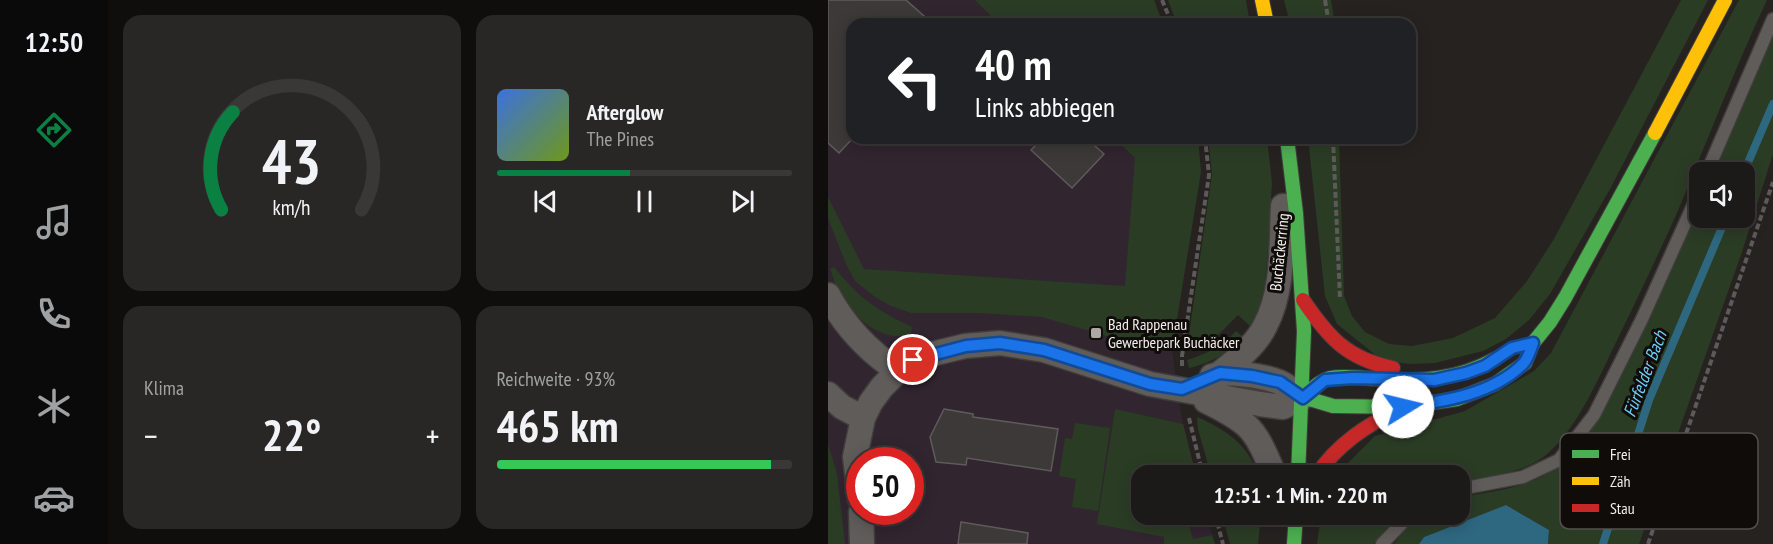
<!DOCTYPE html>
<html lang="de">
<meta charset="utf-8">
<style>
body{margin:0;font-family:"PT Sans Narrow",sans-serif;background:#292725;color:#f1f3f6;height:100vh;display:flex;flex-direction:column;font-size:22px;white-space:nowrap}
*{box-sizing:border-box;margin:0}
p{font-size:20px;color:#a0a1a2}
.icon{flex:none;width:33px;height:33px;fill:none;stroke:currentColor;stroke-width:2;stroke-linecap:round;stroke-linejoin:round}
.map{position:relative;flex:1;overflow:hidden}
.side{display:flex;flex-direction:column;gap:15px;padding:15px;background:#0f0e0d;width:720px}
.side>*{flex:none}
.banner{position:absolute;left:18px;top:18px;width:570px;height:126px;border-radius:18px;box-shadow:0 3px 15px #0003,0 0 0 2px #3a3837;background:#202124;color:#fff;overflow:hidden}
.controls{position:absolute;left:861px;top:162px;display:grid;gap:12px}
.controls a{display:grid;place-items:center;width:66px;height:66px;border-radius:12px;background:#1c1a18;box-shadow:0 3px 15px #0003,0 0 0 2px #3a3837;font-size:30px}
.speed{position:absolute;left:18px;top:447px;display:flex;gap:12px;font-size:30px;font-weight:700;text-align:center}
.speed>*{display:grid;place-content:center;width:78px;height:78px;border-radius:50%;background:#1c1a18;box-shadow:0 3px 15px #0003,0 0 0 2px #3a3837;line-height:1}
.speed .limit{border:9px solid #d22;background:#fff;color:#111}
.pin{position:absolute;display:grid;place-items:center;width:51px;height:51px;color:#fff;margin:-26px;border:3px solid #fff;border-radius:50%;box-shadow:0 2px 6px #0007}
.me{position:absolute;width:66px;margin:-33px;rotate:81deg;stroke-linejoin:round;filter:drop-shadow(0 0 4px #0008)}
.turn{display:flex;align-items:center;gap:21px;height:126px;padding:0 30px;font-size:27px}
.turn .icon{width:78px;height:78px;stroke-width:2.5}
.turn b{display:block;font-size:42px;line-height:51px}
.big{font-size:45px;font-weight:700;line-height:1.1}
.side .widget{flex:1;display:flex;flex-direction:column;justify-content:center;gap:9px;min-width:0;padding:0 21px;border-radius:18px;background:#292725}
.side .dial{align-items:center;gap:0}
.dial svg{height:156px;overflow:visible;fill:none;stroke:#3a3837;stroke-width:7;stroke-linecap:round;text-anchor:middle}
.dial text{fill:#f1f3f6;stroke:none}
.song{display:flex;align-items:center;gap:18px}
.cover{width:72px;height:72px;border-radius:9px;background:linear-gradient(135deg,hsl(220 70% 55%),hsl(80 70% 35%))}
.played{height:6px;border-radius:3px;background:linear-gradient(90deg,#0b8043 45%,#3a3837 45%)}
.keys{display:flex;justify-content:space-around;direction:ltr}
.heat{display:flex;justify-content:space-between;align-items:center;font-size:33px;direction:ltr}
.charge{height:9px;border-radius:4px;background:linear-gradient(90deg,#34c759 93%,#3a3837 0)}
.side .tiles{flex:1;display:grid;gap:15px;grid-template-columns:repeat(2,1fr)}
.trip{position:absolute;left:303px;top:465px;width:339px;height:60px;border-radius:18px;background:#1c1a18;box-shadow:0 3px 15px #0003,0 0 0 2px #3a3837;font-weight:700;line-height:60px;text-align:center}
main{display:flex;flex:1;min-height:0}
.dock{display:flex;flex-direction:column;width:108px;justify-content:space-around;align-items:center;background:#0b0a0a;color:#a0a1a2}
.dock .icon{width:42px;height:42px}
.dock .on{color:#0b8043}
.dock b{font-size:27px;color:#f1f3f6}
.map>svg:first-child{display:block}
.industrial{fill:#31252f;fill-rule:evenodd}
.green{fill:#2b3c25}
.water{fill:#2e6880}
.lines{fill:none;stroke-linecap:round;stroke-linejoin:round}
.stream{stroke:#2e6880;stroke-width:8}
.building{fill:#3c3938;stroke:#5f5b5a;stroke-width:1.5}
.lane-casing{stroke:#403d3b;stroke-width:15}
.street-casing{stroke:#403d3b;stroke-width:27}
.fast-casing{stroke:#403d3b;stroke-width:16}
.slow-casing{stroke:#403d3b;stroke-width:16}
.jam-casing{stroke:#403d3b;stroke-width:16}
.path{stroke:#5d5a59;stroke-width:4;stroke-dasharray:6 3;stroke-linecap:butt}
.lane{stroke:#5f5c5a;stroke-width:12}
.street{stroke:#5f5c5a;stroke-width:24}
.fast{stroke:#4caf50;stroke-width:14}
.slow{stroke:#ffc107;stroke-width:14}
.jam{stroke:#c62828;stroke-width:14}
.route-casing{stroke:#114b97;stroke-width:15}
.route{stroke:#1a73e8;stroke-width:10}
.poi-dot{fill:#aca7a5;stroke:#0f0c0a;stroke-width:2}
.labels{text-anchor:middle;stroke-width:6;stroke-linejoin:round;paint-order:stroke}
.street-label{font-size:16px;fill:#f4efec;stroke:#0f0c0a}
.poi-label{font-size:16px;fill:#f4efec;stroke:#0f0c0a;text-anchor:start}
.water-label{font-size:18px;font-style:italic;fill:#70cff7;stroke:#0f0c0a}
.key{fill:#0f0c0a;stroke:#54504e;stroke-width:1.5}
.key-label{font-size:16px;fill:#f4efec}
</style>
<main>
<nav class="dock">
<b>12:50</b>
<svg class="icon on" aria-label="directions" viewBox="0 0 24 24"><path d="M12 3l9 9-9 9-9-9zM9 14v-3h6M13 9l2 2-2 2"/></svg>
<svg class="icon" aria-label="music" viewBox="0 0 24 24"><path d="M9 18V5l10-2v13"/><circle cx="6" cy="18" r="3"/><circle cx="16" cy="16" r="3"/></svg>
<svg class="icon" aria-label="phone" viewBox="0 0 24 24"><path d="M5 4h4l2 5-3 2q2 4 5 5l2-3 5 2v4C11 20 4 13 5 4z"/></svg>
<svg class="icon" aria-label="climate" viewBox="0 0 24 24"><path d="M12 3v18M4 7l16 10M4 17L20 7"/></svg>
<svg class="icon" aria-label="car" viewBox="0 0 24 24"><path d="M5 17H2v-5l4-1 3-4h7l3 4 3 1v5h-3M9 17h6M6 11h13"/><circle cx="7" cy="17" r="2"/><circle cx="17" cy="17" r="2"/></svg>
</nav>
<section class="side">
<div class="tiles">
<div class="widget dial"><svg viewBox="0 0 100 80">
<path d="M14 69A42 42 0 1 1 86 69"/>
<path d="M14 69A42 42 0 0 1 20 19" stroke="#0b8043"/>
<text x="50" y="56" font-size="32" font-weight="700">43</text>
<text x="50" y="72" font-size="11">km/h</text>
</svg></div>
<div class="widget">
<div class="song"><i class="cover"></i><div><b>Afterglow</b><p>The Pines</p></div></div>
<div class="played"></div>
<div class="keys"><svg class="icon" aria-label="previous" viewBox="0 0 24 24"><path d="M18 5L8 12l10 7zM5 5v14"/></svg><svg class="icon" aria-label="pause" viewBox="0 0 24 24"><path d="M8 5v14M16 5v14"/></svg><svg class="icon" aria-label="next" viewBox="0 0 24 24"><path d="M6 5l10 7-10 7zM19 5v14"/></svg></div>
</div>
<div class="widget"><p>Klima</p>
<div class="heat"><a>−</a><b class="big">22°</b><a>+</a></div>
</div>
<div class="widget"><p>Reichweite · 93%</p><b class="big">465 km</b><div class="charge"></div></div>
</div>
</section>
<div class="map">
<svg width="945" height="544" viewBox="0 0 945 544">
<rect width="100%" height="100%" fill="#262220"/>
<path class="industrial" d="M0,0H326L335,24H24V138H370L358,259L344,350L353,414L368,475L314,476V514L378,515L387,544H0ZM32,460H82V512H32Z"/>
<path class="green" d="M147,0H326L335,24H171Z
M340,0H418L422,24H349Z
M456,0H503L507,24H462Z
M853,0H880L782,189L722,294L701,320L678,339L655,351L607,363L583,364L555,361L509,324L497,296L480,138H511L516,296L524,316L537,332L561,344L584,346L625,338L667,318L699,281L726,239Z
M911,0H939C906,70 879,142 849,213C831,253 812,293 793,332C773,372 752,426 718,455C695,474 659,476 632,481V476H507L547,436L637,411L706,371L723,353Z
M945,37V154L914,252L811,544H720L721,530L678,505L596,537L591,544H566L578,529L597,515L632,514V497C661,492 694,489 720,473C762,446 784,394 806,351C829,304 851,256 871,208L872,218H916V172H887Z
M286,138H370L373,172L344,350L316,347L214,317L151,313H83L63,306L47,297L27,281L18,264L0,218V197L36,269L297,286L307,158Z
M380,138H439L444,183L440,248L437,283L431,309L422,326L410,315L388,337L359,349L384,174Z
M6,267C31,298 48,310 84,327L83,334C59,344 28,320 15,300C9,291 6,279 2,269Z
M408,331L415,337C399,354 383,363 361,368L359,360C379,354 394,346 408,331Z
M287,409L355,424L368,475L314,476V514L358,515L365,539L384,535L387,544H336V537L269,524Z
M369,417C397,429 421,445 430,475H383L370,429Z
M247,423L282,428L270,511L244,507L248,479L231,476L237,438L244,439Z
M0,444L9,473L17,544H0Z
M394,515H433L430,544H402Z
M493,515V514L569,515L546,544H489Z"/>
<path class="water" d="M678,505L721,530L720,544H591L596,537Z"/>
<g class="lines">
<path class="stream" d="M916,172L945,104
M775,544L821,400L898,218"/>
</g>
<path class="building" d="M0,0H78L105,24H24V139L11,153L0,143Z
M215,138H258L276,154L244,188L203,150Z
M116,409L145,414V417L230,429L223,471L139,458L138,465L108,462L102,437Z
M133,522L200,533L199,544H130Z"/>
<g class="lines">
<defs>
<path id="lane" d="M879,172L945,19
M632,489L695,477L731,460L766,415L814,319L872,190
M554,544L583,514"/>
<path id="street" d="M0,295C17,327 40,351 70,371
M392,373C408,361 428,345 437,326C456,291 453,244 455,206
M384,376C399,370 436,376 451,382C459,385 467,393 475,397
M0,394L14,407L35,418
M378,401C392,408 407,415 419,426C432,438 439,459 447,476
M32,499L27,457L35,418L43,402L54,387L70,371L85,360L104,354L137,346L172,343L216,350L322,384L432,404L455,407L475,397
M33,512L34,544"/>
<path id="fast" d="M459,138L468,213L476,331L470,476
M475,397L505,406L575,407L629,399L667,384L697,363L705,343L722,322L737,298L827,133
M475,397C483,390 491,381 502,378C517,375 533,378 549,379C591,382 630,380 667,359
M466,544L468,514"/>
<path id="slow" d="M434,0L439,24
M827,133L897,0"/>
<path id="jam" d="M475,300C500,337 519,359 565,368
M488,476C509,444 539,425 573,408"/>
</defs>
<use href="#lane" class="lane-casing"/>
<use href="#street" class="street-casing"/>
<use href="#fast" class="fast-casing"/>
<use href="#slow" class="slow-casing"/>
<use href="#jam" class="jam-casing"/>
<path class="path" d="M334,0L344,24
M497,0L501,24
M505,138L512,299
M354,366V356L381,175L377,138
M361,418L375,476
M387,514L395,544
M820,544L945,182"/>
<use href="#lane" class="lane"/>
<use href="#street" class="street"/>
<use href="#fast" class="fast"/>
<use href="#slow" class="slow"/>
<use href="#jam" class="jam"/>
</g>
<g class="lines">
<defs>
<path id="route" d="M85,360L138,346L172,343L216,350L322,384L354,389L392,373L424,376L452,382L475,398L497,380L525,378L606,380L638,373L657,366L684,348L705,343C703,349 700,359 695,364C663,395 617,401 575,407"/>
</defs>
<use href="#route" class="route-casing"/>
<use href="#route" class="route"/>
</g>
<rect class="poi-dot" x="262" y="327" width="12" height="12" rx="3"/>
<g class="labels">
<g class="street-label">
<text transform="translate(451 252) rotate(-84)" y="6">Buchäckerring</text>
</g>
<g class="poi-label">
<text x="280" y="330">Bad Rappenau<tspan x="280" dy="18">Gewerbepark Buchäcker</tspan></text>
</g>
<g class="water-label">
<text transform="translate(817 374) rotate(-69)" y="6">Fürfelder Bach</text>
</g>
</g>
<rect x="732" y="433" width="198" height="96" rx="9" class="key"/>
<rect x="744" y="450" width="27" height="8" fill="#4caf50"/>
<rect x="744" y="477" width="27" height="8" fill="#ffc107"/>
<rect x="744" y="504" width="27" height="8" fill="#c62828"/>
<g class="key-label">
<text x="782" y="460">Frei</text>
<text x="782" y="487">Zäh</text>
<text x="782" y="514">Stau</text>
</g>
</svg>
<div class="controls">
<a><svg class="icon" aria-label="sound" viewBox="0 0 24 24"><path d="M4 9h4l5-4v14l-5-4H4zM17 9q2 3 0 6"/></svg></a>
</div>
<div class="speed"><div class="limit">50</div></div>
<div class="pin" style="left:85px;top:360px;background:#d93025"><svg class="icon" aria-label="arrive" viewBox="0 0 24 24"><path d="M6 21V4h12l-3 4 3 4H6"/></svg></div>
<svg class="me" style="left:575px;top:407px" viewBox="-20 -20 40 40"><circle r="19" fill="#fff"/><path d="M0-13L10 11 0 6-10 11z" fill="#1a73e8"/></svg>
<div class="trip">12:51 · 1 Min. · 220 m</div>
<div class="banner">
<div class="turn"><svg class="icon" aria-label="left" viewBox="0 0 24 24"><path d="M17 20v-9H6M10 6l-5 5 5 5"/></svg><div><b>40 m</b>Links abbiegen</div></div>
</div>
</div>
</main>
